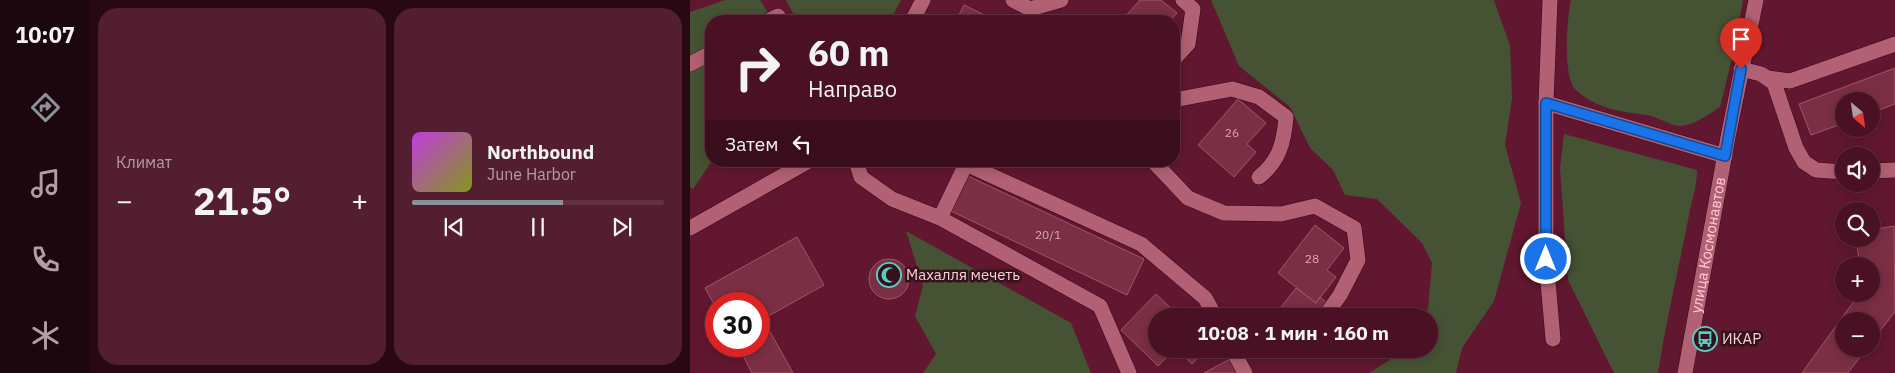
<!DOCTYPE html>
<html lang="ru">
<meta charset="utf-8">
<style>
body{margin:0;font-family:"IBM Plex Sans",sans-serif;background:#531f30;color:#f1f3f6;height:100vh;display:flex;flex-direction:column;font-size:19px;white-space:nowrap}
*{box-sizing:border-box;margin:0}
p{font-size:16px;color:#b19da6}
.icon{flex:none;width:28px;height:28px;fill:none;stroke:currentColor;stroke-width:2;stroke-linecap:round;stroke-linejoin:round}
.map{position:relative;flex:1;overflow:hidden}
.panel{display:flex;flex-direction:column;gap:8px;padding:8px;background:#280913;width:600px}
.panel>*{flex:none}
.top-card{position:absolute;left:15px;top:15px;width:475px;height:152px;border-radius:20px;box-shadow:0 2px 12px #0003,0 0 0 1px #613141;background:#491123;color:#f1f3f6;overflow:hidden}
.needle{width:32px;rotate:151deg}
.controls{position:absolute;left:1145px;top:92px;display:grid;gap:10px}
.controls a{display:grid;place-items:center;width:45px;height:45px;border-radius:50%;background:#491123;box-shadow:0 2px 12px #0003,0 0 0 1px #613141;font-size:25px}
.speed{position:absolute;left:15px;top:292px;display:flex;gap:10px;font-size:25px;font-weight:700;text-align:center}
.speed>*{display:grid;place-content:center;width:65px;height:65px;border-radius:50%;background:#491123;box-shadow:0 2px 12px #0003,0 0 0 1px #613141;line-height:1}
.speed .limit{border:8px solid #d22;background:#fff;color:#111}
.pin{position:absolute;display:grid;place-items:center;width:42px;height:42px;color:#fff;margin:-51px -21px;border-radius:50% 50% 50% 0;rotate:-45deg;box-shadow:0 0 5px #0007}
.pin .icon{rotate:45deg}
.me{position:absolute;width:55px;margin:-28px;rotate:0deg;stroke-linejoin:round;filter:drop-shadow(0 0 4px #0008)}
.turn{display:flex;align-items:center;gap:18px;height:105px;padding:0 20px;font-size:22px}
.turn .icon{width:65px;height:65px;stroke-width:2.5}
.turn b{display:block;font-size:35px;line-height:42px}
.then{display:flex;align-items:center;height:48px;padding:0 20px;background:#0003;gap:10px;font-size:19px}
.big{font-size:38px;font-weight:800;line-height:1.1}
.panel .card{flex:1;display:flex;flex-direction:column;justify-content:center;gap:8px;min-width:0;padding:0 18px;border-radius:20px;background:#531f30}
.song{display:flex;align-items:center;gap:15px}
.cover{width:60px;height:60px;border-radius:8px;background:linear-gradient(135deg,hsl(290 70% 55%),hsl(70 70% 35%))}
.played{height:5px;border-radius:2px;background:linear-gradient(90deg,#8c9099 60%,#613141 60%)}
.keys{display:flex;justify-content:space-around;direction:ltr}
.heat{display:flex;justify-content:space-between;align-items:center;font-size:28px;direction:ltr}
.panel .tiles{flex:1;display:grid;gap:8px;grid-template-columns:repeat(2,1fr)}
.trip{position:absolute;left:458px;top:308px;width:290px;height:50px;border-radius:25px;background:#491123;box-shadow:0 2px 12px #0003,0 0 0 1px #613141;font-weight:800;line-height:50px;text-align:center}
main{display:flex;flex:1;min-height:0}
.tabs{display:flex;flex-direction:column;width:90px;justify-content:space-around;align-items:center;background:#1d070e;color:#b19da6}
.tabs .icon{width:35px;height:35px}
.tabs .selected{color:#8c9099}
.tabs b{font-size:22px;color:#f1f3f6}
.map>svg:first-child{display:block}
.green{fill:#465234}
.building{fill:#7b2f44;stroke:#a45467}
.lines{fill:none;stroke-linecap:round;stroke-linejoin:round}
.minor-casing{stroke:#3d0518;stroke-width:16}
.minor{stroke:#b26073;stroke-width:15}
.route-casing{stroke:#114b97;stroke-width:12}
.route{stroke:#1a73e8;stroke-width:9}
.labels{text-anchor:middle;stroke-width:5;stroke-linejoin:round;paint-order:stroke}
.number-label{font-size:12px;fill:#dca6b2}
.street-label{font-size:15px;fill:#fdced6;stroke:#33121b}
.poi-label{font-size:15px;fill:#fdced6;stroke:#33121b;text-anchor:start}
</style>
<main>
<nav class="tabs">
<b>10:07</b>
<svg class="icon selected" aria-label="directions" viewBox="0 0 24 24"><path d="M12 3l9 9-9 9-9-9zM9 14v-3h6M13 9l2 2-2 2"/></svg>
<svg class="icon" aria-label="music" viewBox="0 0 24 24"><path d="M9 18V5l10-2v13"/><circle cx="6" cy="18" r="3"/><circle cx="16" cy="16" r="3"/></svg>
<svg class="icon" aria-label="phone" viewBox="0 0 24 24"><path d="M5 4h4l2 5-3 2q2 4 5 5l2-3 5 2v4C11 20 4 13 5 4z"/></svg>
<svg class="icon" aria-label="climate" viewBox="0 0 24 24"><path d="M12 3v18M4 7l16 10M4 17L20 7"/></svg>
</nav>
<section class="panel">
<div class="tiles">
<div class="card"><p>Климат</p>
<div class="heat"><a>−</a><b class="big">21.5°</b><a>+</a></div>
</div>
<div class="card">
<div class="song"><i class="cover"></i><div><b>Northbound</b><p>June Harbor</p></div></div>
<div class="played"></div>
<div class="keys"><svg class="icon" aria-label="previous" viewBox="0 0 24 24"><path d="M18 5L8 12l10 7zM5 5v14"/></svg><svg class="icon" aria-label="pause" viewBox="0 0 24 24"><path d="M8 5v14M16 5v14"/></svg><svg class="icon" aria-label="next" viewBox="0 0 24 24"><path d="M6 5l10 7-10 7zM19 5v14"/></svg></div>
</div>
</div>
</section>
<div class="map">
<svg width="1205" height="373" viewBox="0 0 1205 373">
<rect width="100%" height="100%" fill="#61172f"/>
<path class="green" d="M35,0H70L83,21H21L22,161L3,189L0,187V12Z
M96,0H211L200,21H107Z
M521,0H804L820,46L822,98L815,145L831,203L804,301L772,348L766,373H679L701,359L709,349H739V316H733L738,309L742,263L732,243L687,199L655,195L643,170L620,148L600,107L549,66Z
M881,0H1053L1044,50L1030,107C1019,114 1003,126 989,126C978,125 967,116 956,115C931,112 905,108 886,90C872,76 877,18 881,0Z
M874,134L1007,170C1007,187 1002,199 999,215C989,268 976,320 968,373H924L878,280L870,169Z
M216,231L381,323L401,373H233L246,354L225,316L233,286Z"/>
<path class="building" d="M450,0H471L487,13L480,21H431Z
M274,5L307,21H266Z
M1205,68V104L1181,113V101H1154V123L1121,135L1109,104Z
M548,99L576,123L557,144L566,152L544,177L508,145Z
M278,176L454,259L437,295L261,211Z
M625,225L654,248L637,270L646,277L626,303L588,273Z
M1204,226L1205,312L1181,342V321H1154V349H1176L1158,373H1112L1169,294H1181V266H1170L1166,239H1181V230Z
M107,237L134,285L73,319L103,373H62L48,346H69V304H26V308L15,288Z
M179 279a20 20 0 1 1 40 0a20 20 0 1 1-40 0Z
M606,288L626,303L630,297L636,302L624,316H593L587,312Z
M466,294L489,316H466V349H485L468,366L431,330Z
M487,349H514L515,350L502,364Z
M544,357L552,373H514Z"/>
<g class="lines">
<defs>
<g id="minor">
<path d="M323,0L340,9L371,0"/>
<path d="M860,0L856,103V259L863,339"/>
<path d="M78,21L88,16L91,21"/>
<path d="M222,21L233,0"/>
<path d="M484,59L498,44L503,9L493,0"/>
<path d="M0,64L21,53"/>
<path d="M1051,69L1071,74L1084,83L1106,148L1114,162L1126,170L1154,172"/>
<path d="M1078,78L1100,81L1205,44"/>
<path d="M484,100L542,89L569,97L596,117C594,143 589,161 569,177"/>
<path d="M856,103L1035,156"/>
<path d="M166,161L171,177L202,199L250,218L410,306L439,373"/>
<path d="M273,161L276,164L451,244L515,298L525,316"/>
<path d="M463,161L498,198L534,213L591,214L625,206L664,228L668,260L650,295L635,316"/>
<path d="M1181,171L1205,170"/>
<path d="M250,218L276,164"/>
<path d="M0,228L119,161"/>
<path d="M542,349L555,373"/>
<path id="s1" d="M995,373L1038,137L1066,0"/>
</g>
</defs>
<use href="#minor" class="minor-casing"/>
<use href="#minor" class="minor"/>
</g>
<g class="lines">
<defs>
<path id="route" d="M856,259V103L1035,156L1051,69"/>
</defs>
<use href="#route" class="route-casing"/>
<use href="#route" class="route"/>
</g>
<defs>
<symbol id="mosque-ring" viewBox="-11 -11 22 22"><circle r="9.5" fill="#33121b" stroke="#57cec2" stroke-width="1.5"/><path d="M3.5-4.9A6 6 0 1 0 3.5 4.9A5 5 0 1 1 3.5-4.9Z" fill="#57cec2"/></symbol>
<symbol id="bus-ring" viewBox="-11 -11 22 22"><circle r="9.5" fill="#33121b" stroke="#57cec2" stroke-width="1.5"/><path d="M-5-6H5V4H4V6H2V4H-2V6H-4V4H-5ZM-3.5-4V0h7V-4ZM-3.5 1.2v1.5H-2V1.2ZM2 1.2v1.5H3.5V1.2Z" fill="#57cec2"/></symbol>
</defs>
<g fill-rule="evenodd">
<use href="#mosque-ring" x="185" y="261" width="28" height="28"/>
<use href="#bus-ring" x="1001" y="325" width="28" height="28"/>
</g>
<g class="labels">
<g class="number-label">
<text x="542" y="137">26</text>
<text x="358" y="239">20/1</text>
<text x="622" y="263">28</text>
</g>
<g class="street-label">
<text dy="5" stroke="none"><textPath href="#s1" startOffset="130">улица Космонавтов</textPath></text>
</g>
<g class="poi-label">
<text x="216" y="280">Махалля мечеть</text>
<text x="1032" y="344">ИКАР</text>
</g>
</g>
</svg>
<div class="controls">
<a><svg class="needle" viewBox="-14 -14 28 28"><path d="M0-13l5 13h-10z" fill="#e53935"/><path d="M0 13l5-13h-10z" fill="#b19da6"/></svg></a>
<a><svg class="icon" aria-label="sound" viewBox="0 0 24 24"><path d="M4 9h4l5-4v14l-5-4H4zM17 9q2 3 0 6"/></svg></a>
<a><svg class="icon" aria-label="search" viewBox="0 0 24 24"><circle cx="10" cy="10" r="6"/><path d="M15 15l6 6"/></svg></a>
<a>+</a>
<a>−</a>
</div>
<div class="speed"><div class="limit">30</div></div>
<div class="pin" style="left:1051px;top:69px;background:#d93025"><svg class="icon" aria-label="arrive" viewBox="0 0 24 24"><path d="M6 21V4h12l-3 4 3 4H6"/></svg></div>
<svg class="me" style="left:856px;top:259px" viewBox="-20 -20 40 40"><circle r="17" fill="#1a73e8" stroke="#fff" stroke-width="3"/><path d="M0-11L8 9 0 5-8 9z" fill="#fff"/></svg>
<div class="trip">10:08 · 1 мин · 160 m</div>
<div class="top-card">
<div class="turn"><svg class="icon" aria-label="right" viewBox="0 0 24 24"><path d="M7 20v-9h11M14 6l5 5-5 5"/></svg><div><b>60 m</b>Направо</div></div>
<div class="then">Затем<svg class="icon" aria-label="left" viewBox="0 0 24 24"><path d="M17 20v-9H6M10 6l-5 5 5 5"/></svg></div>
</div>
</div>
</main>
